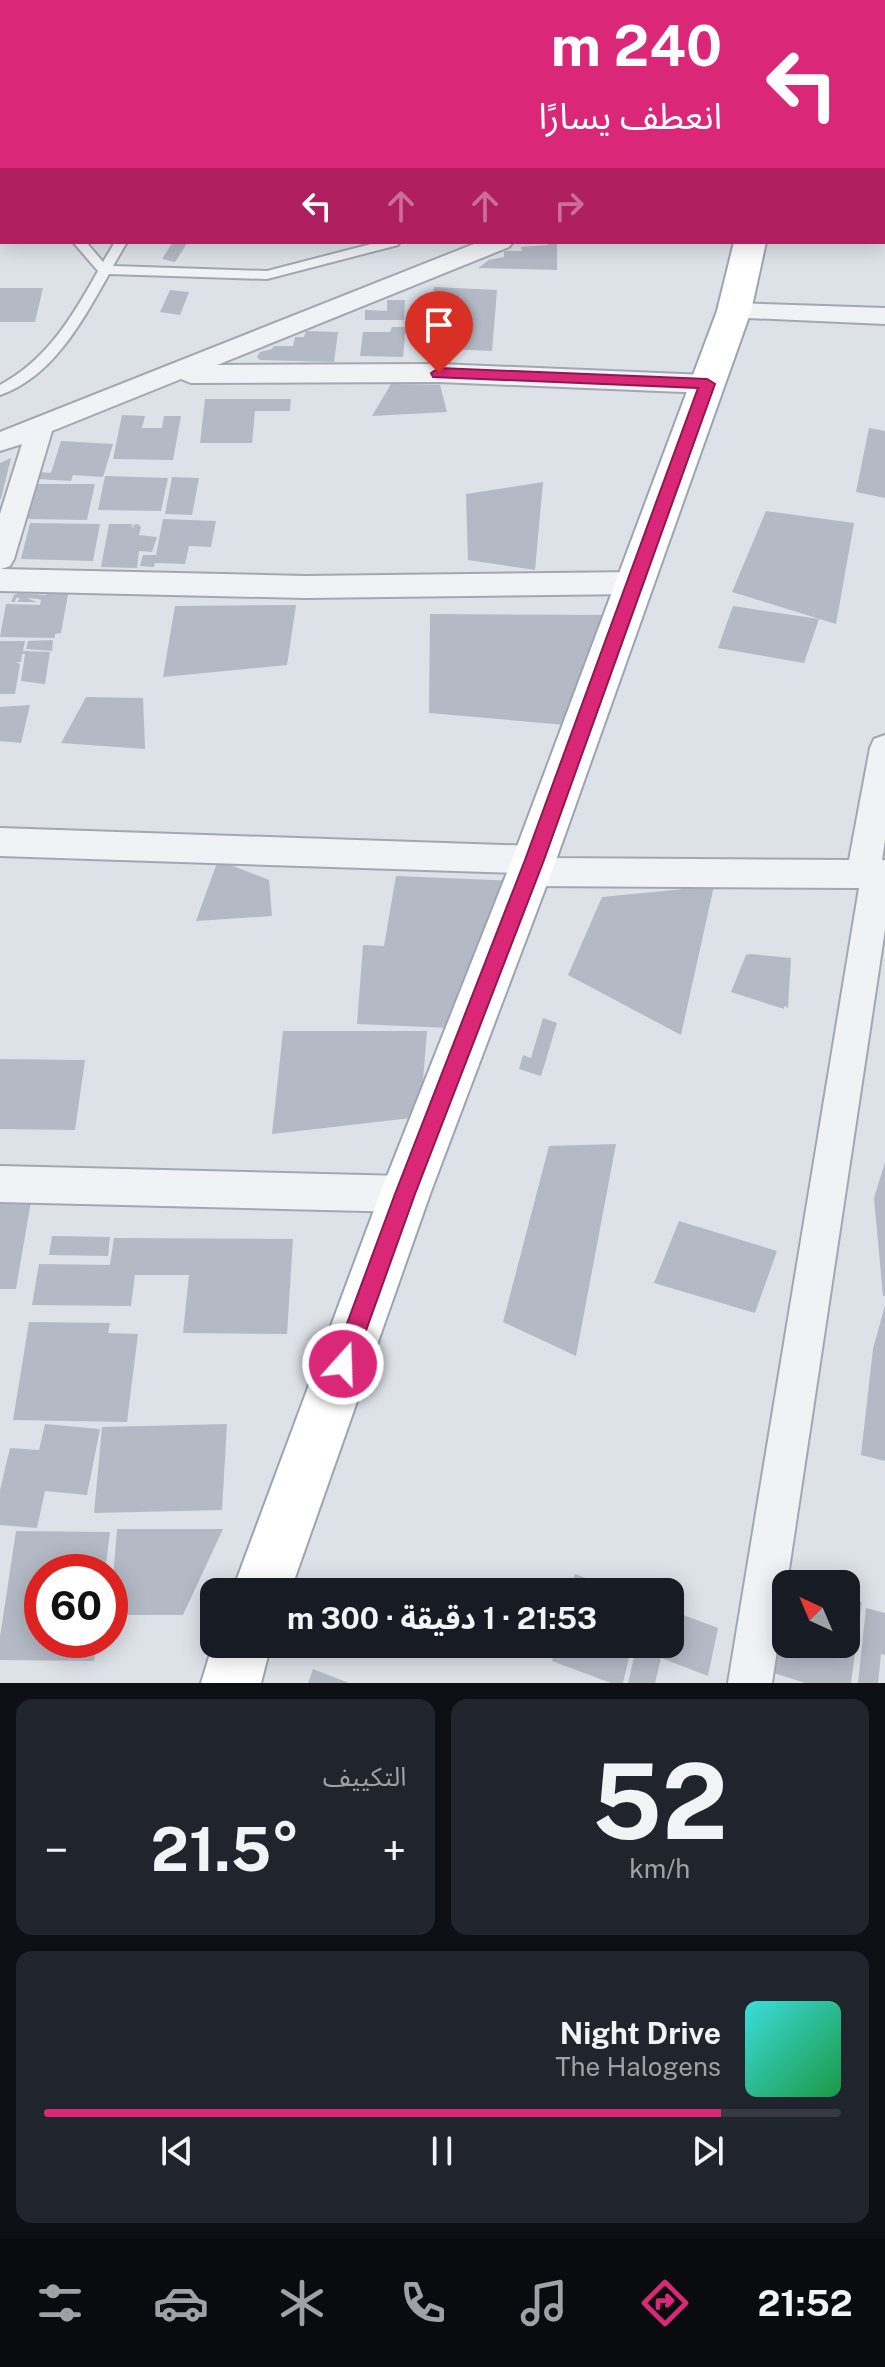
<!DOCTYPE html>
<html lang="ar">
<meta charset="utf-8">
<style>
body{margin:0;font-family:"Public Sans","Noto Sans Arabic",sans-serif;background:#20242c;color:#f1f3f6;direction:rtl;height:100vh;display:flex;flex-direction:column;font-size:30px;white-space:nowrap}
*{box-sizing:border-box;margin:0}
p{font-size:26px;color:#9ea1a6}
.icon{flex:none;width:44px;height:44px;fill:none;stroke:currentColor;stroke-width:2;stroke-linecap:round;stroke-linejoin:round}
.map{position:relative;height:1683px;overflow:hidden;direction:ltr}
.panel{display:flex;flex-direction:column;gap:16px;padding:16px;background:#0d0f14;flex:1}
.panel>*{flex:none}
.banner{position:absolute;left:0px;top:0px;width:886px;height:244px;box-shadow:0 4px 20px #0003;direction:rtl;background:#db2777;color:#fff;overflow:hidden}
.needle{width:52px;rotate:316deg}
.buttons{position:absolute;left:772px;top:1570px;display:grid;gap:16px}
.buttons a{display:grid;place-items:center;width:88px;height:88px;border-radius:16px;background:#171b24;box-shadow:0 4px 20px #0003;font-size:40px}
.speed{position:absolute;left:24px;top:1554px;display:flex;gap:16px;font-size:40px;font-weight:700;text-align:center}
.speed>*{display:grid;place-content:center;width:104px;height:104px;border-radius:50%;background:#171b24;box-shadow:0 4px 20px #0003;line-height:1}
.speed .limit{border:12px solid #d22;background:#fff;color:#111}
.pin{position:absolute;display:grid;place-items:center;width:68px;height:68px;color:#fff;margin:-82px -34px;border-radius:50% 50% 50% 0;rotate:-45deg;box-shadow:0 0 8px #0007}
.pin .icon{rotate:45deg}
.me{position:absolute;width:88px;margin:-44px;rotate:20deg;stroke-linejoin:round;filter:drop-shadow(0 0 6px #0008)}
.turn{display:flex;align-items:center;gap:28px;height:168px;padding:0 32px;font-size:36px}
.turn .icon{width:104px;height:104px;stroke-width:2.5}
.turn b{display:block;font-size:56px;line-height:68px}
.lanes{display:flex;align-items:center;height:76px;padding:0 32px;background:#0003;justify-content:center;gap:40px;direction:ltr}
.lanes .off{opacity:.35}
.big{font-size:60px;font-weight:700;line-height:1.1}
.panel .card{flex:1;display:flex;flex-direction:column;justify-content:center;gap:12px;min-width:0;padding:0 28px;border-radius:16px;background:#20242c}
.panel .dial{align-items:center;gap:0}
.dial b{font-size:104px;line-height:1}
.song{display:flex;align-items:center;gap:24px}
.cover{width:96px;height:96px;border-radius:12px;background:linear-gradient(135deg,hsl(180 70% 55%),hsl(140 70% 35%))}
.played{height:8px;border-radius:4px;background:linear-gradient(90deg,#db2777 85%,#363941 85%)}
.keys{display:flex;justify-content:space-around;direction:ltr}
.heat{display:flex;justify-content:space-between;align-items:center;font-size:44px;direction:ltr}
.panel .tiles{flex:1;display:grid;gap:16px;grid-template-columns:1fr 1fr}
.card:last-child{grid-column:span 2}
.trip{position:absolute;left:200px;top:1578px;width:484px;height:80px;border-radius:16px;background:#171b24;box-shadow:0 4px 20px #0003;font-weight:700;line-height:80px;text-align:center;direction:rtl}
.tabs{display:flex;height:128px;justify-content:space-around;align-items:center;background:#090b0e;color:#9ea1a6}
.tabs .icon{width:56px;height:56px}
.tabs .current{color:#db2777}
.tabs b{font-size:36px;color:#f1f3f6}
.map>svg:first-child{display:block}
.building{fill:#b4bac5}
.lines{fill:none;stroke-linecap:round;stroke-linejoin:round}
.service-casing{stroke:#a2a8b2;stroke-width:4}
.minor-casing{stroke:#a2a8b2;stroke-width:4}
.primary-casing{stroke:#9ca4b4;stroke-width:4}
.service{fill:#f0f2f6;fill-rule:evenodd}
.minor{fill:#f0f2f6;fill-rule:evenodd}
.primary{fill:#fff;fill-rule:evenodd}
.route{fill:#db2777;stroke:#8e194d;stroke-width:2}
</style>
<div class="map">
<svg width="885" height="1683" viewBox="0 0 885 1683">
<rect width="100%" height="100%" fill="#dde1e8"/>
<path class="building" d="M173,242H188L175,262L162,259Z
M548,242H557V270L478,268L489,260L504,257V251H522L521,247L548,245Z
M434,287L497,290L492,351L427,348Z
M0,288H43L35,322H0Z
M170,290L189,292L180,315L160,312Z
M387,300H405L404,320H365V310L387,311Z
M392,327H406L403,357L360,356L363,332H390Z
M306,331L338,332L334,362L260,360L257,357L260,352L272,349L274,346H293L295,337H304Z
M391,384L440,385L447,412L372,416Z
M205,399H291L290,411H255L252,443H200Z
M122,415L145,416L142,428H162L164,416H181L173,460L113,459Z
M869,428L885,431V498L856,492Z
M61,441L113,444L103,477L73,475L71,481L37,479L39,472L51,473Z
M11,458L1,499H0V463Z
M105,476L168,478L161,511L98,510Z
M172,477L199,478L192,515L165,514Z
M543,482L535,570L468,560L466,494Z
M37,484H95L87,520L28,519Z
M766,511L854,523L836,624L732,592Z
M163,519L216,521L211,547L189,546L185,564L155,563L154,567L140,566L143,555H156Z
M30,523L100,524L93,561L21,559Z
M109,524H133L131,526L134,528L133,525L138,524L141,527L139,535L157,537L152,552L139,551L137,568L101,567Z
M70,583L61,633L55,634V638L0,637L6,604L40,605L41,600L38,599L27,598L37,602H17L20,598H16L15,602H11L14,595L18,593L46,595L48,592L16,590Z
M296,605L287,665L163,677L175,606Z
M733,606L819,619L804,663L718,648Z
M430,614L610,615L577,726L429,713Z
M53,640L52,651L26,649L28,641Z
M0,641H25L23,651L50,652L45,684L21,681L25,654H22L21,662H16L20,664L15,694H0Z
M86,697L143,698L145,749L61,743Z
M30,705L21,743L0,741V707Z
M218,860L269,880L272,916L196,921Z
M396,876L513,881L450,1028L357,1024L363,945L384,946Z
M714,886L681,1035L568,975L602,897Z
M750,954L791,958L788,1008L784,1006V1009L731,992L746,955Z
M543,1018L557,1023L541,1076L519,1069L523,1055L531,1058Z
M283,1031H427L420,1117L272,1134Z
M0,1059L85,1060L75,1130L0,1129Z
M616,1144L576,1356L503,1322L549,1146Z
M885,1162V1296H883L874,1198Z
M0,1201H31L16,1289H0Z
M679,1221L777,1251L755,1313L654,1283Z
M52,1236L110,1237L108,1256L49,1255Z
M114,1238L293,1239L287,1334L183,1333L189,1275H135L131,1306L32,1305L39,1264L110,1265Z
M885,1305V1461L861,1455L873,1349Z
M29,1322L110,1323L108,1333L138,1334L127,1422L13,1420Z
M45,1424L100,1429L87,1495L45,1491L37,1528L0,1525V1490L10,1448L39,1450Z
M227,1424L222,1510L94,1513L102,1427Z
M117,1529H223L183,1615H110Z
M16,1531L110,1532L105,1572H42V1640H97L94,1661L0,1660V1637Z
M575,1574L623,1592H570Z
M846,1598L862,1602L851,1683H805L774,1673L784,1609L786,1644H846Z
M866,1608L885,1613V1655L881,1654L878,1683H858Z
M670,1610L718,1628L708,1676L661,1658L655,1683H628L637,1644H670Z
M557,1644H632L623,1683H611L552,1661Z
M313,1669L349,1683H308Z"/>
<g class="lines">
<defs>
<path id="service" d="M111,0H121V2H111Z
M266,0H351L265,2Z
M519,0H558L559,2H520Z
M0,17H2V23H0Z
M73,242H86L103,262L115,242H127L113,266L267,271L379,242H400L398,245L267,279L109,274C83,320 53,377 0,395V385C47,360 73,316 98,271Z"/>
<path id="minor" d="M479,242H513L509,247L217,365L439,364L707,375L716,378L720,384L716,390L707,393L439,382L191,383L181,379L52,431L14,559L10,566L1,569L305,576L635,572L645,575L649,583L645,591L635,594L305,598L0,591V514L22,444L0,451V432Z
M734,303L885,308V324L725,317L722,311L725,305Z
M885,735V840L882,860H885V929L772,1683H728L859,888L530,886L519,882L514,873L0,856V828L534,846L545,850L549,858L849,860L870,748L874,739Z
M0,1166L405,1176L418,1181L423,1194L418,1207L405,1212L0,1202Z"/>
<path id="primary" d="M775,0H803V2H775Z
M734,242H766L751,311L556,860L430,1194L290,1592H232L380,1194L512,860L717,311Z
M214,1641V1644H271L261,1683H201Z"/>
</defs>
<use href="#service" class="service-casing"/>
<use href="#minor" class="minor-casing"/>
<use href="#primary" class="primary-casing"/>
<use href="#service" class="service"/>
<use href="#minor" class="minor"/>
<use href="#primary" class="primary"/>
</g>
<path class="route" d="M439,368L707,379L715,384L544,860L415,1194L354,1364L351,1372L343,1375L336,1372L332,1364L395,1194L525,860L698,388L433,377L431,373Z"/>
</svg>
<div class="buttons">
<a><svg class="needle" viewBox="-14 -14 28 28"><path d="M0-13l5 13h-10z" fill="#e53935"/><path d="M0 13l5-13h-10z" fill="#9ea1a6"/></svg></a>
</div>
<div class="speed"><div class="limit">60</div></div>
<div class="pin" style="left:439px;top:373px;background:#d93025"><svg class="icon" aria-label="arrive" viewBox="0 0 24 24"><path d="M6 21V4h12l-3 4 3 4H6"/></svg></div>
<svg class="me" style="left:343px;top:1364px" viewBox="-20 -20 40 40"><circle r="17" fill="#db2777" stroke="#fff" stroke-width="3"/><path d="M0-11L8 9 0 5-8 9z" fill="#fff"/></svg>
<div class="trip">21:53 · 1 دقيقة · 300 m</div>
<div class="banner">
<div class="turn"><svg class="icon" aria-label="left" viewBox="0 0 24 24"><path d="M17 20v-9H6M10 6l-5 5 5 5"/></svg><div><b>240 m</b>انعطف يسارًا</div></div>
<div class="lanes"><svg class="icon" aria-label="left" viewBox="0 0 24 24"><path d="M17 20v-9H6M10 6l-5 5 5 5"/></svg><svg class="icon off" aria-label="ahead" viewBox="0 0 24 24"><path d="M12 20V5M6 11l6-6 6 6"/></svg><svg class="icon off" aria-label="ahead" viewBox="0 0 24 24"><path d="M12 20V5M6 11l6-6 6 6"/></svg><svg class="icon off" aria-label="right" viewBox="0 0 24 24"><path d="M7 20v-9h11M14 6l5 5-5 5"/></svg></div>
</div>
</div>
<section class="panel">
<div class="tiles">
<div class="card dial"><b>52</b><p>km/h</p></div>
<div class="card"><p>التكييف</p>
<div class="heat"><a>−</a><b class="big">21.5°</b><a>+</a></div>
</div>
<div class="card">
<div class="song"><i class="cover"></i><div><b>Night Drive</b><p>The Halogens</p></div></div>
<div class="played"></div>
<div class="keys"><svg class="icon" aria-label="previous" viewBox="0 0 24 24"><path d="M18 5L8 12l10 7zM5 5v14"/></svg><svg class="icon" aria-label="pause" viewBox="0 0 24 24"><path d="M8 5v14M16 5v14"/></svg><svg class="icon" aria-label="next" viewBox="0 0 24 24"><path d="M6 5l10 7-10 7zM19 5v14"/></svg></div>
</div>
</div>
</section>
<nav class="tabs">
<b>21:52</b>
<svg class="icon current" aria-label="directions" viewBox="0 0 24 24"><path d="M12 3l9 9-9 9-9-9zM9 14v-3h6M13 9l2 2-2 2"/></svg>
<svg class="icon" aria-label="music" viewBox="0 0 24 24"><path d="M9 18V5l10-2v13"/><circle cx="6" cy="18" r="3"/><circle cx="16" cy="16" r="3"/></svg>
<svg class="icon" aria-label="phone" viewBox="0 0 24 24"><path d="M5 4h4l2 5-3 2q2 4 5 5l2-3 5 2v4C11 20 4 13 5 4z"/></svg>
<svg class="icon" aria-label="climate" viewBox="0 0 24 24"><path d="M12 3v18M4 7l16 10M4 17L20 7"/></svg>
<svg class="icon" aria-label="car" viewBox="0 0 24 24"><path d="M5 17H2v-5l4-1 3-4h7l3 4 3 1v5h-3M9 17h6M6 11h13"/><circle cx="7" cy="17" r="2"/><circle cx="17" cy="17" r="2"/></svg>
<svg class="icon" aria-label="filters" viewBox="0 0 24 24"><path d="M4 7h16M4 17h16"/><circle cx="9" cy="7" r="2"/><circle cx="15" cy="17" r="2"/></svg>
</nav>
